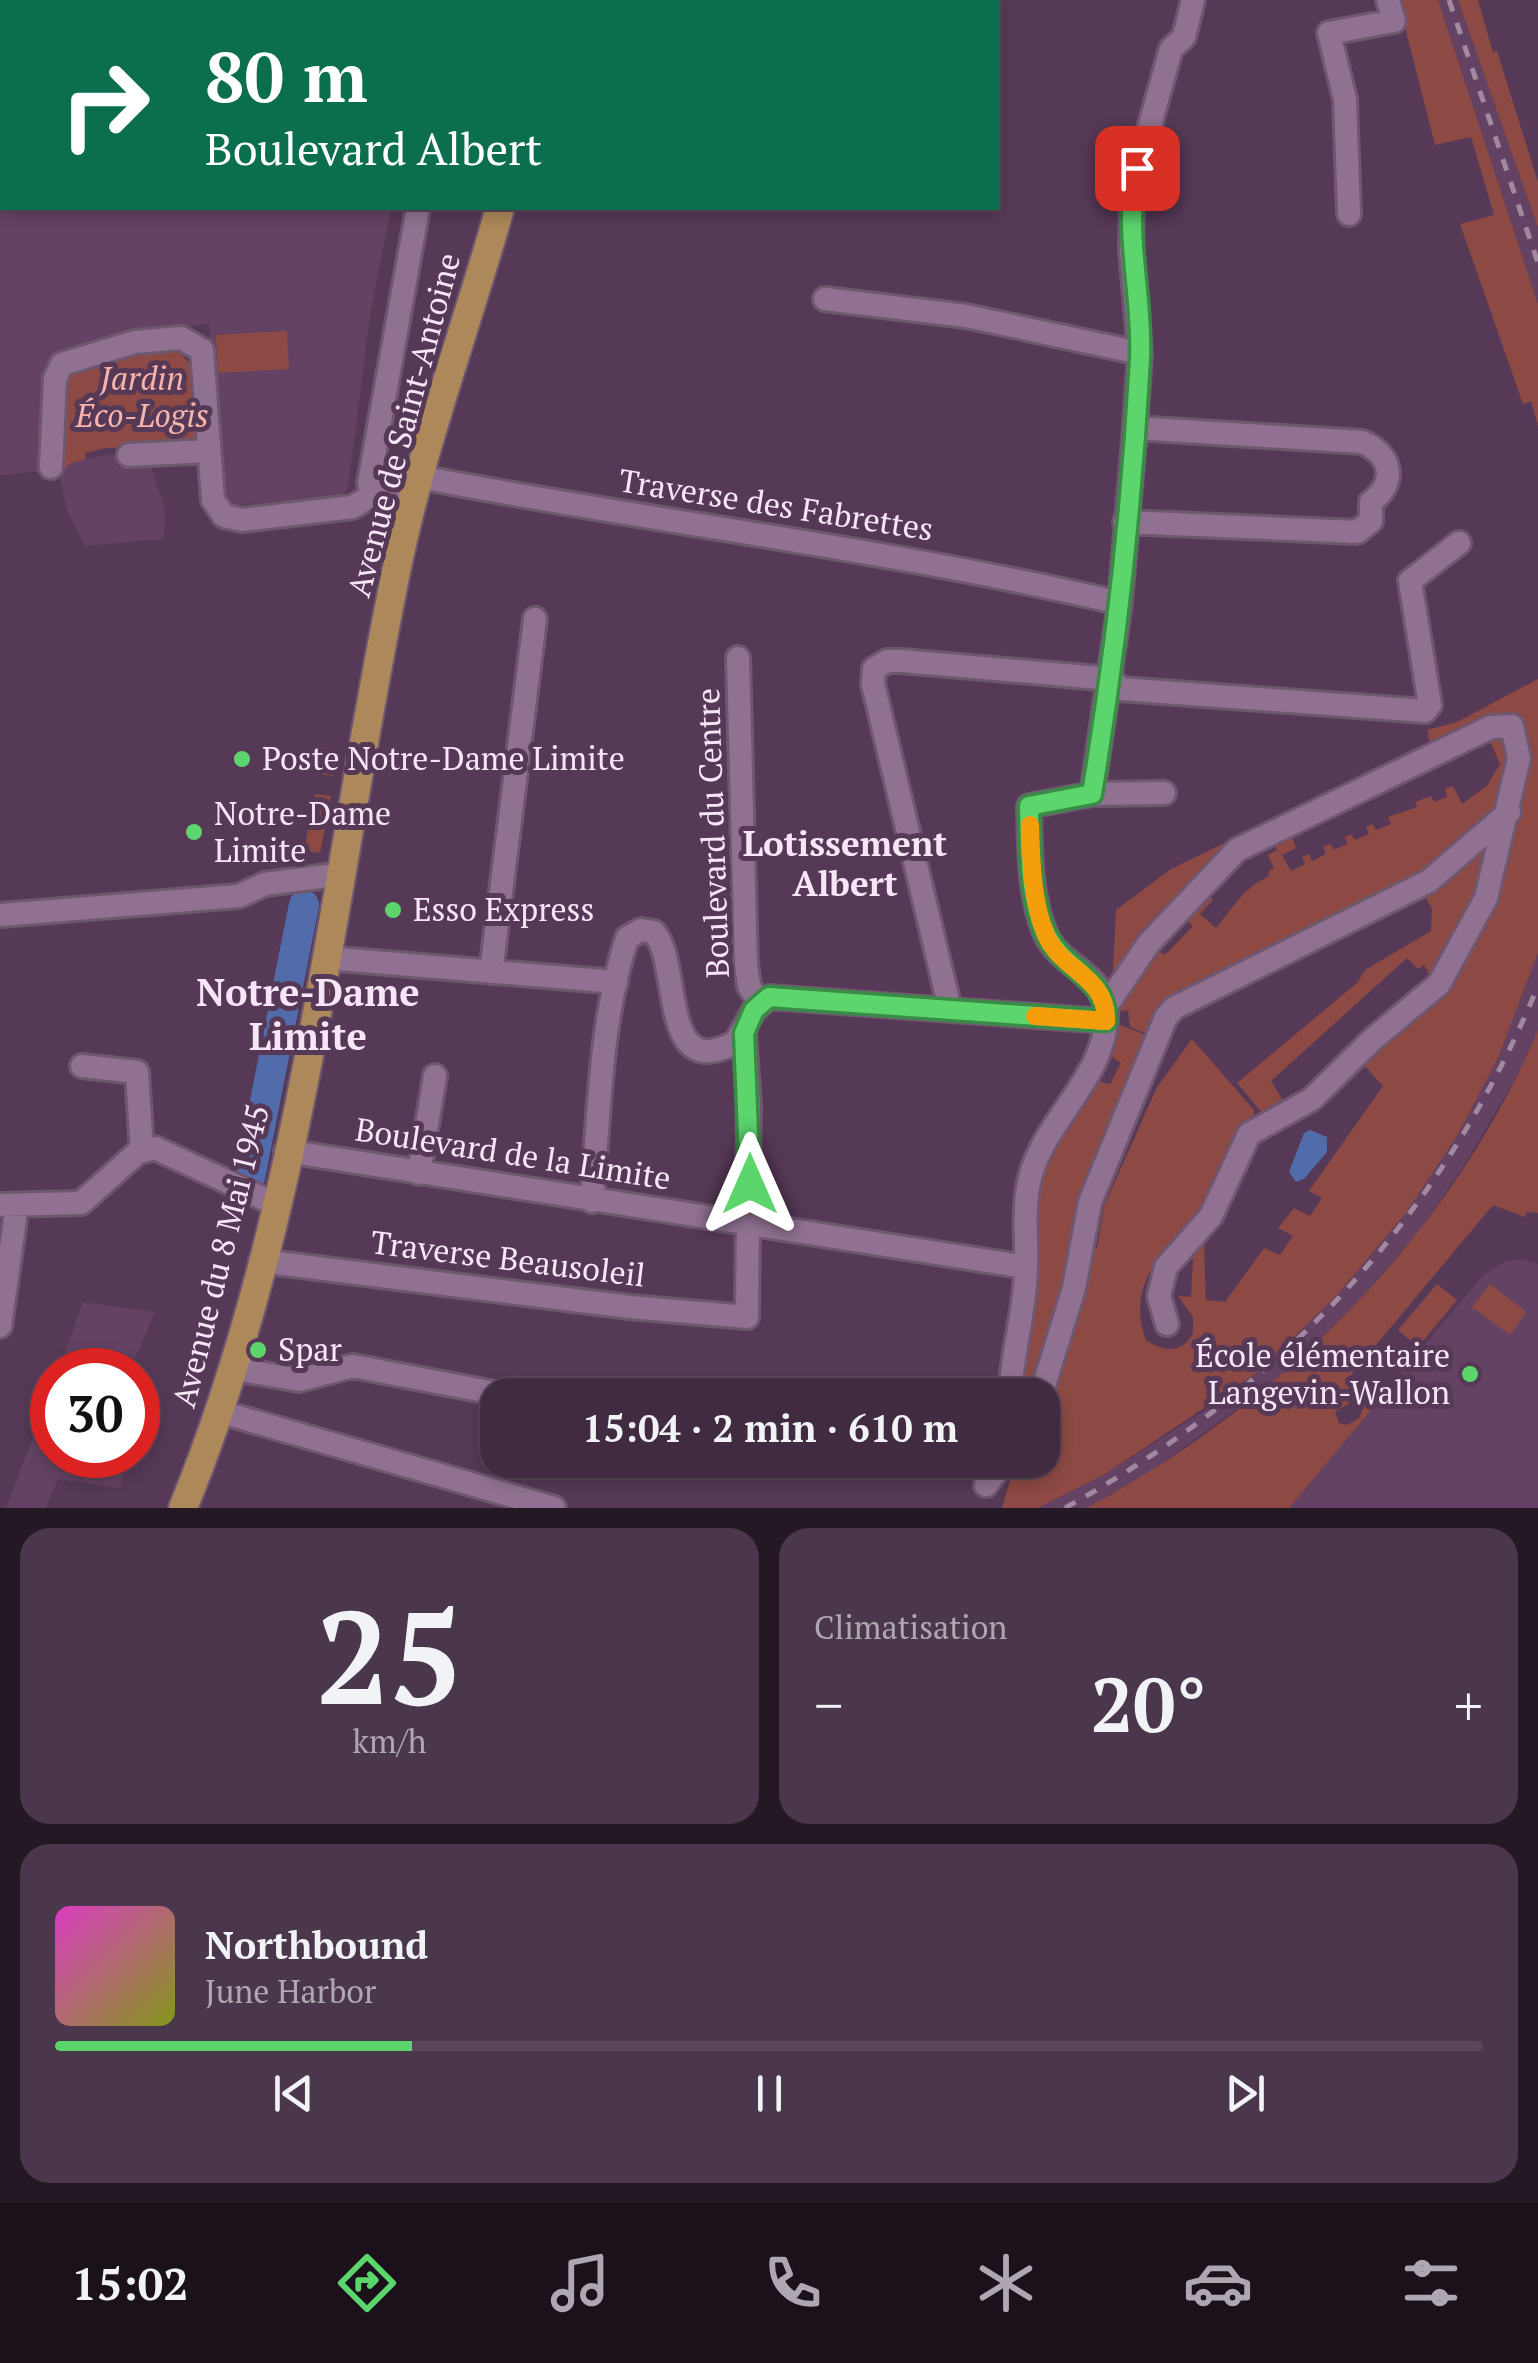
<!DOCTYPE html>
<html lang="fr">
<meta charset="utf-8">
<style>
body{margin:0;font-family:"PT Serif",serif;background:#4b374b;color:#f1f3f6;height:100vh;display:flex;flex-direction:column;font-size:38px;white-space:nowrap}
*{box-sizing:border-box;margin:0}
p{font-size:32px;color:#aea7b1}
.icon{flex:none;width:55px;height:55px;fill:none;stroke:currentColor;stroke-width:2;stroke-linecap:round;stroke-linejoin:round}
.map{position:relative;height:1508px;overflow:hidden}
.sheet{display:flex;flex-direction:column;gap:20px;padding:20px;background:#231823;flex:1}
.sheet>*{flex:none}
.banner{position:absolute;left:0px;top:0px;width:1000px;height:210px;box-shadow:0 5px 15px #0003,0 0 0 2px #594759;background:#0b6e4f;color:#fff;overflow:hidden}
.speed{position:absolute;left:30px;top:1348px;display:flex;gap:20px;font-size:50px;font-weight:700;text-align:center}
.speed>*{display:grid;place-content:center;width:130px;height:130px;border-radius:50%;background:#402b40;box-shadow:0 5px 15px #0003,0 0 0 2px #594759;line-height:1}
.speed .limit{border:15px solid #d22;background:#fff;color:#111}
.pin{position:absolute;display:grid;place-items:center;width:85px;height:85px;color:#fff;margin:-42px;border-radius:20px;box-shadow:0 5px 15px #0006}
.me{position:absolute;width:110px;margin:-55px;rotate:0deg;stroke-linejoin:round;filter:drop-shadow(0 0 8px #0008)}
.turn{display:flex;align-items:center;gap:35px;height:210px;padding:0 40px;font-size:45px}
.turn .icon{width:130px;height:130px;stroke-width:2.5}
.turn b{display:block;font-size:70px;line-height:85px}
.big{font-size:75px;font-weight:700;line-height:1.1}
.sheet .tile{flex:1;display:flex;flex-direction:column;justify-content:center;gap:15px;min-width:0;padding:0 35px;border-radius:30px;background:#4b374b}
.sheet .dial{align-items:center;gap:0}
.dial b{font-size:130px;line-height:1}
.song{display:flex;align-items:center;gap:30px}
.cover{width:120px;height:120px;border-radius:15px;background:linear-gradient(135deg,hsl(310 70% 55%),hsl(70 70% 35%))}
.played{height:10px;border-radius:5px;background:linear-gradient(90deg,#5cd56d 25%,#594759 25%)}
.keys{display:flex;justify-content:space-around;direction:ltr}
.heat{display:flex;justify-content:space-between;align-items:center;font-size:55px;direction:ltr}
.sheet .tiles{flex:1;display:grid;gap:20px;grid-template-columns:1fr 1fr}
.tile:last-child{grid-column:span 2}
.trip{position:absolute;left:480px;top:1378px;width:580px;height:100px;border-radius:30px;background:#402b40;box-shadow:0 5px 15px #0003,0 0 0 2px #594759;font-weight:700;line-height:100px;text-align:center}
.tabs{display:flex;height:160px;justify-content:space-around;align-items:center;background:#1a111a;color:#aea7b1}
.tabs .icon{width:70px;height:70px}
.tabs .active{color:#5cd56d}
.tabs b{font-size:45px;color:#f1f3f6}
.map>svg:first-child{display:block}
.built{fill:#644264}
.green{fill:#8d4943}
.water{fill:#526cab}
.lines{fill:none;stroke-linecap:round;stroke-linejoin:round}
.river{stroke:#526cab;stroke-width:30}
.minor-casing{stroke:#6f5770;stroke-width:28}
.major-casing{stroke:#6f5770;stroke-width:32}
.minor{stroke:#907191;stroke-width:22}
.major{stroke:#ac885a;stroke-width:28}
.rail{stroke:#a189a1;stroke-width:5;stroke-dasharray:12 12;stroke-linecap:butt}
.route-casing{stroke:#3c8a47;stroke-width:25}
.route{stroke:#5cd56d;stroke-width:18}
.slow{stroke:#f59e0b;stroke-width:18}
.poi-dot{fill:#5cd56d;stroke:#563956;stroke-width:4}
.labels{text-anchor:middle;stroke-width:10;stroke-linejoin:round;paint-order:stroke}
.park-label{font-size:32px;font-style:italic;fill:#f7b3ac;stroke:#563956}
.street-label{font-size:32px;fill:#f8e6f8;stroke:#563956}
.poi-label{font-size:32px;fill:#f8e6f8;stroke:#563956;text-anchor:start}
.neighbourhood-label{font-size:35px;font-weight:bold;fill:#f8e6f8;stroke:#563956}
.quarter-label{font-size:38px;font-weight:bold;fill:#f8e6f8;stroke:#563956}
</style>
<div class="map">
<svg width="1538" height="1508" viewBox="0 0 1538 1508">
<rect width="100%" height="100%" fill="#563956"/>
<path class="built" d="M0,0H432L2,2V208H391L370,315L348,488L342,497L225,506L217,476L209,323L71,348L50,367L45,471L0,475Z
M1438,0H1458L1538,228V304Z
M110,454L151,467L165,509L164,539L85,546L67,510L59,475L71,463Z
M1538,953V1030L1524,1063L1465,1164L1419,1231L1360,1299L1280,1378L1148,1473L1086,1508H1038L1107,1473L1207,1409L1258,1372L1338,1294L1405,1214L1457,1136L1498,1058Z
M1520,1259L1538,1264V1508H1289L1483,1275L1504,1262Z
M83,1302L155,1312L130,1370H59Z
M52,1388V1455H128L120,1488L58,1479L46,1508H6Z"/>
<path class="green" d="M1398,0H1438L1538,304V426L1531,401L1523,404L1460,224L1494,215L1471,137L1435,145Z
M1458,0H1478L1493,52L1497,51L1538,182V228Z
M287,331L289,369L218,373L216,335Z
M175,347L192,367L197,445L106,448L85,453L86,459L71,463L59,475C60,444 52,386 75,362Z
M1538,679V953L1498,1058L1457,1136L1405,1214L1338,1294L1258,1372L1107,1473L1038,1508H1002L1016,1460H1042L1043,1404L1090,1238L1097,1249L1104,1206L1157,1087L1192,1039L1254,1110V1118C1215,1145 1218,1198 1188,1232C1171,1250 1151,1261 1144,1286C1138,1304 1139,1323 1146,1340C1163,1352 1182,1354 1193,1333V1317L1178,1296L1191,1297L1193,1259L1182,1257L1204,1244L1206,1300L1225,1302L1264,1248L1280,1255L1293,1236L1278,1228L1294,1208L1310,1216L1322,1198L1309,1191L1383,1086L1361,1062L1495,904L1518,728L1430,745L1427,730L1457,722Z
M1495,734L1510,739L1504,798L1429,874L1171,999L1153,1036L1130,1027L1128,1010L1116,1012L1156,949L1165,955L1193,926L1184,917L1207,894L1213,900L1200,914L1216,928C1233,908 1241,890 1269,876L1268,872L1274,868L1268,855L1277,850L1273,841L1290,832L1296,848L1282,855L1291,871L1305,864L1302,857L1309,854L1312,861L1326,854L1323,847L1330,844L1334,850L1347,844L1345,837L1351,834L1355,840L1369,834L1366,827L1373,824L1376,830L1391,824L1388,817L1417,807L1415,802L1431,796L1434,802L1447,797L1445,789L1453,786L1462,804L1487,786L1500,764L1489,739Z
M323,748L339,750L334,776L319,774Z
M315,794L331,796L320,853L304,851Z
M1241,835L1237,841L1112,988L1116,910L1171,869Z
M1488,840L1483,895L1472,898L1437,958L1442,964L1431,977L1424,965L1418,969L1407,958L1271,1081L1285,1104L1263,1114L1237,1083L1358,982L1365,970L1431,931L1432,909L1424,894Z
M1118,1024L1151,1037L1076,1254L1067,1264L1061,1287L1066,1289L1031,1392L1022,1394L1017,1390L1042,1170L1093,1080L1110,1084L1121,1063L1108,1054Z
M1538,1030V1213L1527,1212L1525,1217L1493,1205L1351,1375L1348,1404L1335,1412L1339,1423L1347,1425L1359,1418L1366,1402L1382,1397L1289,1508H1086C1280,1405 1452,1234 1538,1030Z
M1437,1284L1457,1300L1418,1347L1398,1330Z
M1490,1284L1526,1312L1510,1335L1472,1307Z"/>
<path class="water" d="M1310,1130L1327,1137V1152L1304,1179L1296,1182L1289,1172L1304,1133Z"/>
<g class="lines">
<path class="river" d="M250,1177L304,905"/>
<defs>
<path id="minor" d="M848,0L857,2
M453,2L454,0
M1349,214L1345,99L1329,33L1394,21L1388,0
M825,299L966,316L1140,353
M129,455L208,451
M51,467L55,379L62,364L135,342L181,338L202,350L213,500L224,516L242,520L353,507L372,495
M420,477C653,522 889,549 1120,603
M412,505L372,495L369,483L418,208
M1125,522L1357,532L1371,521V502C1398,482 1391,454 1362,442L1135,428
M738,658L746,964L749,986L760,1003
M1092,794L1164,793
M0,915L239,896L265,884L343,874
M326,958L616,982
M491,972L535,619
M1107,1005L1149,943L1237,850L1491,727L1512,726L1519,758L1486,898L1439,984L1373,1039L1312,1099L1249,1134L1211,1216L1166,1267L1159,1296L1167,1324
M950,1009L873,684L874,669L887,661H902L1111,679L1121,689L1425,711L1430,705L1410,581L1459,543
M82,1066L137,1072L142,1151
M286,1151L1026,1267
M419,1173L435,1076
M592,1201C599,1114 600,1022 627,938L641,930L654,932C682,964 658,1085 736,1042L754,1010L769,997L1106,1021
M0,1205L81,1203L138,1152L155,1148L275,1204
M261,1261L630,1307L747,1317L749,1105L744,1033
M0,1326L17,1205
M236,1369L299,1380L353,1366L505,1395
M1010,1395C1012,1352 1026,1309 1026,1266C1027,1237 1023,1211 1029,1182C1042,1120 1110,1075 1106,1010C1105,975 1059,965 1046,935C1029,897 1030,846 1029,806L1092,794L1120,603L1135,428L1140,353L1131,250L1132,190L1171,49L1184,37L1193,0
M1041,1395L1074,1288L1090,1202L1166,1017L1174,1008L1429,881L1509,812
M221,1412L554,1508
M986,1485L1005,1460"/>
<path id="major" d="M557,2L558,0
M183,1508C304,1213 332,883 396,572C421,448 466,329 500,208"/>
</defs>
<use href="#minor" class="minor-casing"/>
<use href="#major" class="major-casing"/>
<use href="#minor" class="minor"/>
<use href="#major" class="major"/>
<path class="rail" d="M1449,0L1538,263
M1065,1508C1283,1387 1442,1218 1538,986"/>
</g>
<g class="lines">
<defs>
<path id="route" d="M750,1184L744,1033L754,1010L769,997L1106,1021C1107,977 1065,972 1047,936C1029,900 1030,846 1029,806L1092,794C1116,650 1132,505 1140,359C1143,294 1123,233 1137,168"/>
</defs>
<use href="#route" class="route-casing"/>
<use href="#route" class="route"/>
<path class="slow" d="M1030,825C1031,859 1032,903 1046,935C1062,972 1107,976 1106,1021L1035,1016"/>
</g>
<g class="poi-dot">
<circle cx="242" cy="759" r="10"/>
<circle cx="194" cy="832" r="10"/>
<circle cx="393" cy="910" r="10"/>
<circle cx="258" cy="1350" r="10"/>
<circle cx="1470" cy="1374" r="10"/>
</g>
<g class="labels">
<g class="park-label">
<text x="142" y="390">Jardin<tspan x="142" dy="37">Éco-Logis</tspan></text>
</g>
<g class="street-label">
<text transform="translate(404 425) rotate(-75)" y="11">Avenue de Saint-Antoine</text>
<text transform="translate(776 505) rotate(9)" y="11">Traverse des Fabrettes</text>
<text transform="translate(713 833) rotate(-92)" y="11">Boulevard du Centre</text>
<text transform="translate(513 1154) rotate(9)" y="11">Boulevard de la Limite</text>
<text transform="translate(221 1256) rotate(-76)" y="11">Avenue du 8 Mai 1945</text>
<text transform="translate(508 1259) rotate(7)" y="11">Traverse Beausoleil</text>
</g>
<g class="poi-label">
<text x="262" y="770">Poste Notre-Dame Limite</text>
<text x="214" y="825">Notre-Dame<tspan x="214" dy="37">Limite</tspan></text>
<text x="413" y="921">Esso Express</text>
<text x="278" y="1361">Spar</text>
<text x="1450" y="1367" text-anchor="end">École élémentaire<tspan x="1450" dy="37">Langevin-Wallon</tspan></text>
</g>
<g class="neighbourhood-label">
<text x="845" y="856">Lotissement<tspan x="845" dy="40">Albert</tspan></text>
</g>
<g class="quarter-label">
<text x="308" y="1006">Notre-Dame<tspan x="308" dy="44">Limite</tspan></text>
</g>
</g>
</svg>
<div class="speed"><div class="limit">30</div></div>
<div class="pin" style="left:1137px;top:168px;background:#d93025"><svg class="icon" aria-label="arrive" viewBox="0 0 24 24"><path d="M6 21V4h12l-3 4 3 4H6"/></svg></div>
<svg class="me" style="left:750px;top:1184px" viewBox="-20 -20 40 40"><path d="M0-17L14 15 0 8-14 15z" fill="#5cd56d" stroke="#fff" stroke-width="4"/></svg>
<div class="trip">15:04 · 2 min · 610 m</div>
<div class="banner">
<div class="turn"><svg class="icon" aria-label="right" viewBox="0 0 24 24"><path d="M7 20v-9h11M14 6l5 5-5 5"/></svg><div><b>80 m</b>Boulevard Albert</div></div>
</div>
</div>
<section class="sheet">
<div class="tiles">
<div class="tile dial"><b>25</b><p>km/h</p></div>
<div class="tile"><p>Climatisation</p>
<div class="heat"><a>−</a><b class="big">20°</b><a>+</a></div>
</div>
<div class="tile">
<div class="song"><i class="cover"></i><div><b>Northbound</b><p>June Harbor</p></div></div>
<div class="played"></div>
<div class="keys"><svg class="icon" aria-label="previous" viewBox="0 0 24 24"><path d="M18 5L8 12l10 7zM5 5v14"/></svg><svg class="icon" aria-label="pause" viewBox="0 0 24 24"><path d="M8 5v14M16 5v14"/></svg><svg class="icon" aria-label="next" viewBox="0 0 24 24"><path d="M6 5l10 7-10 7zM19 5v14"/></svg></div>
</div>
</div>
</section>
<nav class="tabs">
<b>15:02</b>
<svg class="icon active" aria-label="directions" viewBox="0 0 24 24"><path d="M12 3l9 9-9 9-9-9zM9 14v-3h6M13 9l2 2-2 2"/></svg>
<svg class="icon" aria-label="music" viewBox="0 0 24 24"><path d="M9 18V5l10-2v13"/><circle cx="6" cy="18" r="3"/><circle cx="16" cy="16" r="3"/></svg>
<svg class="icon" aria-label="phone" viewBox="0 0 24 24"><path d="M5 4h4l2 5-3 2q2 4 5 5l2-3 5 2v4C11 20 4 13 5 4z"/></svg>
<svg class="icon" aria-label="climate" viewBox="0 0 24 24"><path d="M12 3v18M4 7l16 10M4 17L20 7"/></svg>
<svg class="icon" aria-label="car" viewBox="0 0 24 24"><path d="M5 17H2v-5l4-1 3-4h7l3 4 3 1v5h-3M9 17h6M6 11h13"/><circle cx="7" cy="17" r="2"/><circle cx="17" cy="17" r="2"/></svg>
<svg class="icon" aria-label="filters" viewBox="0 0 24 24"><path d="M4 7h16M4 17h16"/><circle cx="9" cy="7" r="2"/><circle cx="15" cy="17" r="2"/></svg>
</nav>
